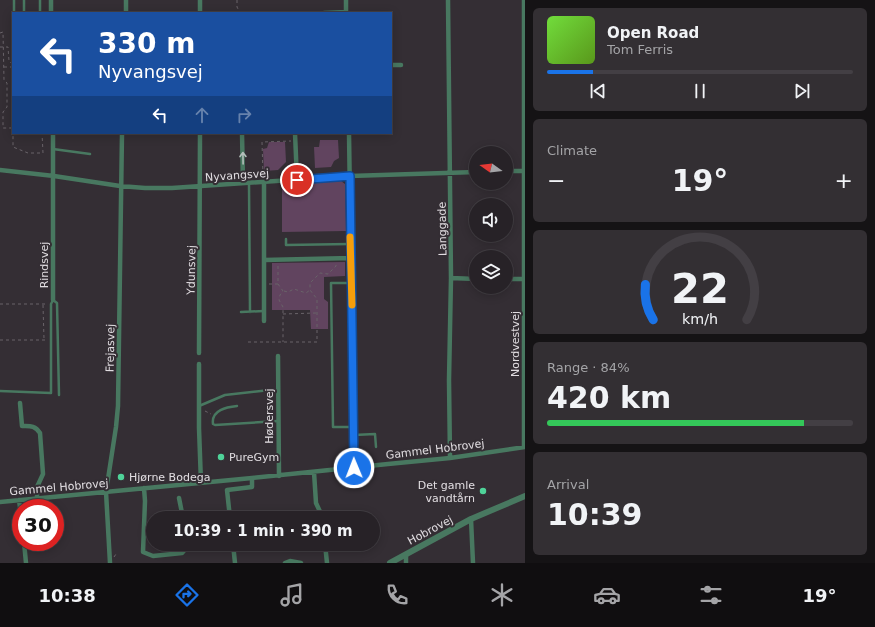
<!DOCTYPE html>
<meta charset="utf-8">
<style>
body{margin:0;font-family:"DejaVu Sans",sans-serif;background:#332f33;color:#f1f3f6;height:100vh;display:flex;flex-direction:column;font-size:15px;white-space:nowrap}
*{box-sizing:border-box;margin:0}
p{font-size:13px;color:#a4a4a7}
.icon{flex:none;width:22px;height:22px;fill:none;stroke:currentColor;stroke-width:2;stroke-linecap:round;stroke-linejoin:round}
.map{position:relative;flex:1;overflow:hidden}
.side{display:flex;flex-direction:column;gap:8px;padding:8px;background:#151315;width:350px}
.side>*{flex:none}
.top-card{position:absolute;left:12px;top:12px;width:380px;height:122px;border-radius:0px;box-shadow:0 2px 10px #0003,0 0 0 1px #433f44;background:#1a4fa0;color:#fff;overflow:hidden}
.needle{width:26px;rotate:284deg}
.fabs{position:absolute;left:469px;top:146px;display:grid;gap:8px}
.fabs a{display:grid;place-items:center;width:44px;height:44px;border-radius:50%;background:#272227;box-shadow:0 2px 10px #0003,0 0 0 1px #433f44;font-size:20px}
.speed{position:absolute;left:12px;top:499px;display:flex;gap:8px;font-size:20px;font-weight:700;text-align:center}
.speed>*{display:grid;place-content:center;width:52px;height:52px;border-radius:50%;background:#272227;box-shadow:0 2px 10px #0003,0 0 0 1px #433f44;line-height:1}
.speed .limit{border:6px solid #d22;background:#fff;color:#111}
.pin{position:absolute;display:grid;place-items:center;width:34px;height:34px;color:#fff;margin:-17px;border:2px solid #fff;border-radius:50%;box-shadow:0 1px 4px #0007}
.me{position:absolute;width:44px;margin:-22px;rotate:359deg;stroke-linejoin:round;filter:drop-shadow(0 0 3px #0008)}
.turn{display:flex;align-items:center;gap:14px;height:84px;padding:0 20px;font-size:18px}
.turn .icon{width:52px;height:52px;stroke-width:2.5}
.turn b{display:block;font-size:28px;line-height:34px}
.lanes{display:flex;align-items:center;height:38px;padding:0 20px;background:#0003;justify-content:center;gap:20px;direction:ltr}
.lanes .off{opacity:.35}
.big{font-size:30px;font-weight:800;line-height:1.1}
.side .widget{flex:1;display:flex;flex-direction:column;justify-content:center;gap:6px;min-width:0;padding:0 14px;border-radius:6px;background:#332f33}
.side .dial{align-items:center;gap:0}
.dial svg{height:104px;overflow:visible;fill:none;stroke:#433f44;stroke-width:7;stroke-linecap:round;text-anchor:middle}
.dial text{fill:#f1f3f6;stroke:none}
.song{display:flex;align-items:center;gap:12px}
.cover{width:48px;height:48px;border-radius:6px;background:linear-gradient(135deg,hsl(100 70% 55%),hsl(90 70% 35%))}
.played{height:4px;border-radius:2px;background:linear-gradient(90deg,#1a73e8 15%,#433f44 15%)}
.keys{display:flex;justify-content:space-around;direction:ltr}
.heat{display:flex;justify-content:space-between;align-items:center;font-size:22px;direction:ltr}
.charge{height:6px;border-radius:3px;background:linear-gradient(90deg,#34c759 84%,#433f44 0)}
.trip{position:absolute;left:146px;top:511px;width:234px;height:40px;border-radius:20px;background:#272227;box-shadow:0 2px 10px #0003,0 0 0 1px #433f44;font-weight:800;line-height:40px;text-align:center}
.tabs{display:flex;height:64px;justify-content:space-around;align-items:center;background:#100e10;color:#a4a4a7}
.tabs .icon{width:28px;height:28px}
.tabs .current{color:#1a73e8}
.tabs b{font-size:18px;color:#f1f3f6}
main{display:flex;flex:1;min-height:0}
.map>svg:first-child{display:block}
.green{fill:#61445f}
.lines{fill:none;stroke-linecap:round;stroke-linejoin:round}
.path{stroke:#696369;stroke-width:1;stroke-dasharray:3 3;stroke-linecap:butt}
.service{stroke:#487860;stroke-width:2.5}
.minor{stroke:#487860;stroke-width:4.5}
.tertiary{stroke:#487860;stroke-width:6}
.oneway{stroke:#b3bfba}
.route-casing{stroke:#114b97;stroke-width:10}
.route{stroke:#1a73e8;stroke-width:7}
.slow{stroke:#f59e0b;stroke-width:7}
.poi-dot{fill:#4fd399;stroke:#342e34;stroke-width:1.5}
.labels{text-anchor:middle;stroke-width:4;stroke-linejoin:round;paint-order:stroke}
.street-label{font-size:11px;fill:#e1dde1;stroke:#342e34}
.poi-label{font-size:11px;fill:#e1dde1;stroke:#342e34;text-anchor:start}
</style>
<main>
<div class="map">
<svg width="525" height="563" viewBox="0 0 525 563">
<rect width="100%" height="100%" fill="#342e34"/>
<path class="green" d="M320,140H338L339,158L334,161L331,167L315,168L314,147H319Z
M269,142H285L286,162L278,170L264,171L263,149L267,148Z
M341,181L345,184L346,231L282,232V185Z
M345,262V276L324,277V299L328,302V329H311L310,310H272V263Z"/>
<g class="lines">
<path class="path" d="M237,0V7L240,13
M0,33L3,32L4,80L7,83V107L3,112V128H13V147L28,153H43L42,133
M0,47H8L9,61L13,65
M4,67H13
M263,175L262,142L291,141
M269,284H278V264
M278,284L283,291L280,295L279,300L283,307V342
M284,291L288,292L294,289L306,293L310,290
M0,304H47
M43,305L44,339
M283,314L316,313
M0,340H47
M248,342H317V299L310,290V283L320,273L328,274L336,266V264
M205,411L211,414
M114,557L116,554"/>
<path class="service" d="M14,0V13
M24,0V13
M40,0V13
M53,149L90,154
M249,184L250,312
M286,239V245L350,244
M351,283H331L333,427H353
M241,312L264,311
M0,391L51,393V304L53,300L57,303L59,395
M199,406L225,395L270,390
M237,406C227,407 211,410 213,424L215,425L278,421
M354,435L375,434L376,447
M188,546L208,544"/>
<path class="minor" d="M200,0V13
M346,0V13
M448,0L451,278L449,380L450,458
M524,0V447
M51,13V0
M126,13V0
M324,13L346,12
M391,65H401
M53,133V300
M242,133L243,183
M295,133L297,180
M349,133L354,468
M0,170L54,176L120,186L145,188H172L350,176L476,172
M506,171H525
M264,182V321
M264,260L351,258
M451,278L476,279
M506,279H525
M199,353L200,133
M278,356L279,476
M199,364V428L201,483
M20,403L22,426C30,426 35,425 40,433L43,474L37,487V499
M314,472L316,503L323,518
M144,488L145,501L143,552L153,556L182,553L188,546V544
M179,498L183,518
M19,500L21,515
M0,502L252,478L388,464L450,458L525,447
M230,518L227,490L252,487V478
M471,519L473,563
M24,542L26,563
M233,544L235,563
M325,544L327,563
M110,563L106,492L116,427L118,406L122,133
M285,563L290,561L301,563
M406,563V554"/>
<path class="tertiary" d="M390,563L471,519L525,496"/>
</g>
<defs><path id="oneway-shaft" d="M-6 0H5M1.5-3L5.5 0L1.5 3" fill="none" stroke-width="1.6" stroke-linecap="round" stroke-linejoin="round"/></defs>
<use class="oneway" href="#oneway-shaft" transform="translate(243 158) rotate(-91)"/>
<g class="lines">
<defs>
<path id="route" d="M297,180L350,176L354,468"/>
</defs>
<use href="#route" class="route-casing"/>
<use href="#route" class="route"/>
<path class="slow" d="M350,237L352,305"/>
</g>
<g class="poi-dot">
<circle cx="221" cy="457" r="4"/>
<circle cx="121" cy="477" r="4"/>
<circle cx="483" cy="491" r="4"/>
</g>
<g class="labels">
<g class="street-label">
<text transform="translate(237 175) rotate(-4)" y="4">Nyvangsvej</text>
<text transform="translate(442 229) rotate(-91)" y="4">Langgade</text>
<text transform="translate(44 265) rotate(-90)" y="4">Rindsvej</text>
<text transform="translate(191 270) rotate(-89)" y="4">Ydunsvej</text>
<text transform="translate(515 344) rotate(-90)" y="4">Nordvestvej</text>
<text transform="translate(110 348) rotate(-89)" y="4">Frejasvej</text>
<text transform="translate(269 416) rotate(-90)" y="4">Hødersvej</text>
<text transform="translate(435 449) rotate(-7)" y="4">Gammel Hobrovej</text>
<text transform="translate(59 487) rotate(-5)" y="4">Gammel Hobrovej</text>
<text transform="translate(430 530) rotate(-28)" y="4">Hobrovej</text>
</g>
<g class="poi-label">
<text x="229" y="461">PureGym</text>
<text x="129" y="481">Hjørne Bodega</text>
<text x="475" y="489" text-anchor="end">Det gamle<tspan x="475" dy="13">vandtårn</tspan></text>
</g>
</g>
</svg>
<div class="fabs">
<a><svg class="needle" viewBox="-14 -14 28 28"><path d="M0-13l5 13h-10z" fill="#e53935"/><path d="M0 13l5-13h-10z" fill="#a4a4a7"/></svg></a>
<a><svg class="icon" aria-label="sound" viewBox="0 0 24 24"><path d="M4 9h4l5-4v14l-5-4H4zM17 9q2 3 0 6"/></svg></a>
<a><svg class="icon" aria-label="layers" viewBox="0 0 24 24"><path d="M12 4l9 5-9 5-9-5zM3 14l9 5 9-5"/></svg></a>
</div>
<div class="speed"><div class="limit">30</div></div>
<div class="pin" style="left:297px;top:180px;background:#d93025"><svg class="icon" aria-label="arrive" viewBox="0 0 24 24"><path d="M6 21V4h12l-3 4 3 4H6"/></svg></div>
<svg class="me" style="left:354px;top:468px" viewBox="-20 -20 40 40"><circle r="17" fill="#1a73e8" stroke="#fff" stroke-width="3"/><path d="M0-11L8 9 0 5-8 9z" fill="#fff"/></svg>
<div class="trip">10:39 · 1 min · 390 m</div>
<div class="top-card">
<div class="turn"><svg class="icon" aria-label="left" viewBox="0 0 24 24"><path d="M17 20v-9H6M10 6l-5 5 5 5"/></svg><div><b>330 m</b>Nyvangsvej</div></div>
<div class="lanes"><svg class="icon" aria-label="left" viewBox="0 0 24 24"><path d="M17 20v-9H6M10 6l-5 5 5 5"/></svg><svg class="icon off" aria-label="ahead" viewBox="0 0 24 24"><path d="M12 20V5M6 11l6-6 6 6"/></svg><svg class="icon off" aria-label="right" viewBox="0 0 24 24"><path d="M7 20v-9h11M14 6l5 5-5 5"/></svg></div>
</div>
</div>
<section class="side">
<div class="widget">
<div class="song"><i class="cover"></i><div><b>Open Road</b><p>Tom Ferris</p></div></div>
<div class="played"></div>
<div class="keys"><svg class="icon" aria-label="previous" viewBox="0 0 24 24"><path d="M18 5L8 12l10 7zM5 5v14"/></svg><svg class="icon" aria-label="pause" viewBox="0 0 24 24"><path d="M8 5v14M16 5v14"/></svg><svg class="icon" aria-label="next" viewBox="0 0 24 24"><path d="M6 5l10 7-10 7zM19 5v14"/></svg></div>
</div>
<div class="widget"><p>Climate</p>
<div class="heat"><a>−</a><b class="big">19°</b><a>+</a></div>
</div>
<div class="widget dial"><svg viewBox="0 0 100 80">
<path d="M14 69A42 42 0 1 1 86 69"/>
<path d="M14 69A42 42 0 0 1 8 42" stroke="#1a73e8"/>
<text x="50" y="56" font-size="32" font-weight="700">22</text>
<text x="50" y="72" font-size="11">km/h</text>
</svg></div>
<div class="widget"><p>Range · 84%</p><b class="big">420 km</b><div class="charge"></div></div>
<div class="widget"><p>Arrival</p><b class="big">10:39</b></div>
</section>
</main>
<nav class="tabs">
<b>10:38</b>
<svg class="icon current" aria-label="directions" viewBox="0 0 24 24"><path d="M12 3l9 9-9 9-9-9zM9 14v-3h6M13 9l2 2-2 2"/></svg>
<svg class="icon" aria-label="music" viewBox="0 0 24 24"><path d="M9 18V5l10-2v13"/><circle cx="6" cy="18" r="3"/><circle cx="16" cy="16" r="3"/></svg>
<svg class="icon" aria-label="phone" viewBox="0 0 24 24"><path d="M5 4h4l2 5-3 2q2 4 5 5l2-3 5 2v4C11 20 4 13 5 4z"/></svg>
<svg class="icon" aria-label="climate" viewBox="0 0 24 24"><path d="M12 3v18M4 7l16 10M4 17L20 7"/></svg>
<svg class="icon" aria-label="car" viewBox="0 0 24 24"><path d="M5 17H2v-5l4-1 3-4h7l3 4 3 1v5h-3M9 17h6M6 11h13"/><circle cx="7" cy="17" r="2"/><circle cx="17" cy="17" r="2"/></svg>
<svg class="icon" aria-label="filters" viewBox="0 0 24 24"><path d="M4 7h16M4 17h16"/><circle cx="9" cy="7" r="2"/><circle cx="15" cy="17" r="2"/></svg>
<b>19°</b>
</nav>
